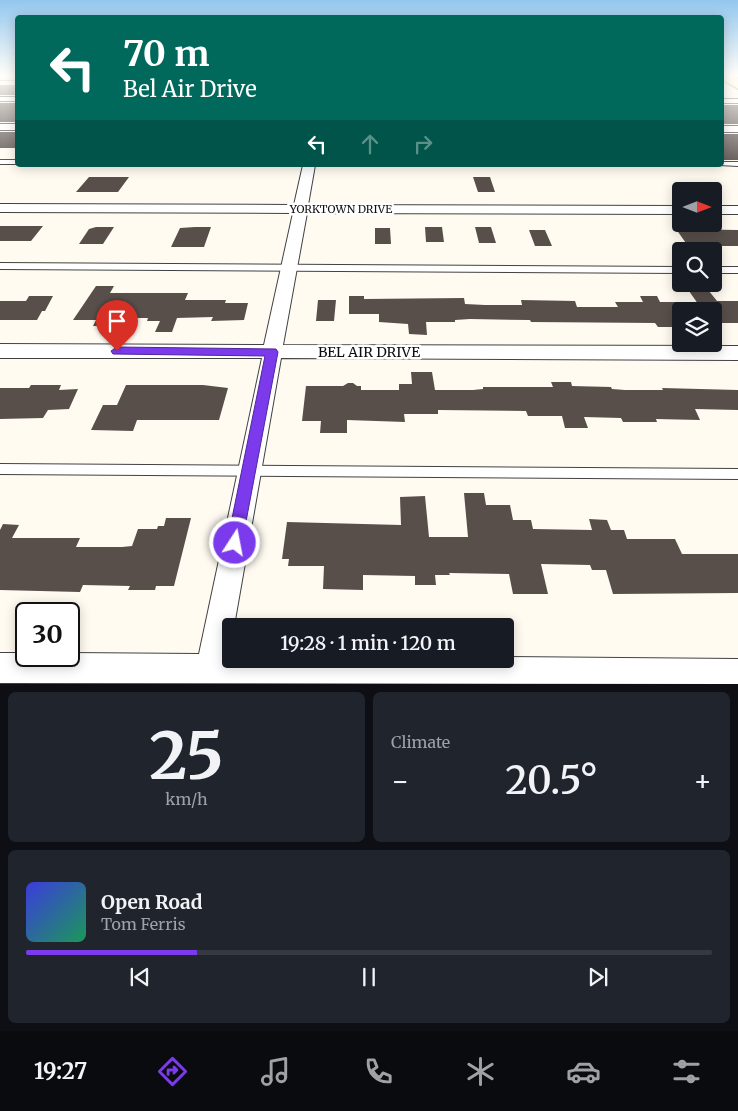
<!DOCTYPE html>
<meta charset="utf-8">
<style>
body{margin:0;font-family:Merriweather,serif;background:#20242c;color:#f1f3f6;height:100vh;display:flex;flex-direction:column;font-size:19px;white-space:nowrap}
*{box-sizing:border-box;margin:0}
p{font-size:16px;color:#9ea1a6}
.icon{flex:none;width:28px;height:28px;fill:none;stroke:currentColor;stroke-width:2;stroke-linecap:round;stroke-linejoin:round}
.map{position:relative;height:684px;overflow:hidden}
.side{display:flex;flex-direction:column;gap:8px;padding:8px;background:#0d0f14;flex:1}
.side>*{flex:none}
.banner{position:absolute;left:15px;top:15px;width:709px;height:152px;border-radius:5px;box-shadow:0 2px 12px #0003;background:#00695c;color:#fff;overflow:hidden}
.needle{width:32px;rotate:90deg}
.fabs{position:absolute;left:672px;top:182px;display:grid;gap:10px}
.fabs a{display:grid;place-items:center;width:50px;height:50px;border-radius:5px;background:#171b24;box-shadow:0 2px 12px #0003;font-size:25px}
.speed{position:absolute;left:15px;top:602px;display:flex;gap:10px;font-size:25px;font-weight:700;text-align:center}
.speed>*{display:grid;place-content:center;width:65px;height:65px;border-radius:50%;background:#171b24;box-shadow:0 2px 12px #0003;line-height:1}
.speed .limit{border:2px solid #111;border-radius:8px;background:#fff;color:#111}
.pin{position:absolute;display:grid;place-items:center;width:42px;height:42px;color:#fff;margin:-51px -21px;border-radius:50% 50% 50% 0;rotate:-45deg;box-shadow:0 0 5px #0007}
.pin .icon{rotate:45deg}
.me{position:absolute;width:55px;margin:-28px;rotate:11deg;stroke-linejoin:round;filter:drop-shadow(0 0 4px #0008)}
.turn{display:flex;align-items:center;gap:18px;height:105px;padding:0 25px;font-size:22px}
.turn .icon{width:65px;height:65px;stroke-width:2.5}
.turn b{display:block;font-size:35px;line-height:42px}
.lanes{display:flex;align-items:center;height:48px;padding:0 25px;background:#0003;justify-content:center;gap:25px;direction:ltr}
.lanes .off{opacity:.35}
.big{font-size:38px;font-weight:600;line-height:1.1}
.side .tile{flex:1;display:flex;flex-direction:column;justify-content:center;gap:8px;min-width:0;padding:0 18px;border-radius:8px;background:#20242c}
.side .dial{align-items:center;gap:0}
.dial b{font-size:65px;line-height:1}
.song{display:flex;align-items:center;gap:15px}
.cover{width:60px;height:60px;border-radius:8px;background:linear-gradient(135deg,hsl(240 70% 55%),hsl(150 70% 35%))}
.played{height:5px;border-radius:2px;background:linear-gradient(90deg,#7c3aed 25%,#363941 25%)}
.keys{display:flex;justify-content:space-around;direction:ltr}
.heat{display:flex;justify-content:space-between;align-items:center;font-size:28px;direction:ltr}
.side .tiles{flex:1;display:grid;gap:8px;grid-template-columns:1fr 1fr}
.tile:last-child{grid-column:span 2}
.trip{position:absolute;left:222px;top:618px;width:292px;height:50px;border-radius:5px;background:#171b24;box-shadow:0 2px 12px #0003;font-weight:600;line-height:50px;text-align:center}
.tab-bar{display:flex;height:80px;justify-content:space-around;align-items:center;background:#090b0e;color:#9ea1a6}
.tab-bar .icon{width:35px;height:35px}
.tab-bar .on{color:#7c3aed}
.tab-bar b{font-size:22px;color:#f1f3f6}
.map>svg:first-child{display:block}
.building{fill:#584f4b}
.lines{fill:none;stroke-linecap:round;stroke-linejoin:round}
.lane-casing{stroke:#424242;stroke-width:2}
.street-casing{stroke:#424242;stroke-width:2}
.secondary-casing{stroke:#313131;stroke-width:2}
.lane{fill:#fff;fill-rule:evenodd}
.street{fill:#fff;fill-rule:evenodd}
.secondary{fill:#ffefac;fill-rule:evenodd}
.route{fill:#7c3aed;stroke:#51269a}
.labels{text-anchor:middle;stroke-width:5;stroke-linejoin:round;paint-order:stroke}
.far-street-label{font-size:11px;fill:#0f0f0f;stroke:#fff}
.street-label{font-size:14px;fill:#0f0f0f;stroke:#fff}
</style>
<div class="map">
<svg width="738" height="684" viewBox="0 0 738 684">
<rect width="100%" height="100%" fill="#fffbf1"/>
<path class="building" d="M0,85H18V95H0Z
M0,103H18V122H0Z
M721,105H738V124H721Z
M0,132H18V148H0Z
M721,134H738V160H724L721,157Z
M89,177H129L118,192H76Z
M473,177H490L495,192H478Z
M0,226H43L31,241H0Z
M96,227H114L103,244H79L89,229Z
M195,227H211L204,247H171L180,228Z
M442,227L444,242H426L425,227Z
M475,227H491L496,243H479Z
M375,228H390L391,244H375Z
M676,229L738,230V246H688Z
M529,230H545L552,246H535Z
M96,286H114L110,293H188L185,300H226L225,303H248L244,320L211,321L213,317L177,318L172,332H155L160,321H147L148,318H117L113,326H93L96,320H73Z
M689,291H709L717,301H738V323H714V311H703Z
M29,296H53L45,311H42L37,320H0V301H26Z
M349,296H364V299L464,298L465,304L485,305H522L521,300L575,301L577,307H618L615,302H643L640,296H657L660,302H681V327H658L655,323L531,322L530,320L470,319L455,320V322H426L427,335L409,334L408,324L379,322V314H349Z
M318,300H336L334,321H316Z
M411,372H432L435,390H473L483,389V387H553L551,382H571L572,386L611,387L612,389L625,390H663L662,388L738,390V410L695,409L700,420L656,419L657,422H623L621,418L584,417L588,428H565L562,416H528L526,411L438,410V414H404L405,422L347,420V433H320L321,421H302L306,386H343L348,383H353L357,386H361V390H399V384H412Z
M31,385H61L59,390L78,389L69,409L48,410L43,418L0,419V388H29Z
M126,385H203L228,388L219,420H137L133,431L91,430L103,405H117Z
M464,493H484L486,505H510L513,520H531L533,529L592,530L589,519L607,520L611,530H624L627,539H675L682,554H738V593L613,594L606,570H592L590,565L541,564L548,594H513L509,574L449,573L450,575H435L436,585H415V576L363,575V590L323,589L324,566H288L289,559H282L287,522L401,525L400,497L425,496L429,537H468Z
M166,518H191L174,586H156L155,590H128L130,586L83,585L80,592L0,590V530L3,524L19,525L12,538H80L76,547H122L132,546L138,529H157L158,526H164Z"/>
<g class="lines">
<defs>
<path id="lane" d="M0,97H18V101H0Z
M721,99H738V103H721Z
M0,160H18V164H0Z
M721,162H738V166L719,165H721Z
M0,263L681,267V273L0,269Z
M714,267H738V273H714Z
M0,464L738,469V479L0,474Z"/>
<path id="street" d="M0,75H18V80H0Z
M0,124H18V130H0Z
M721,126H738V132H721Z
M303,165H315L308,205L681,206V214L307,213L283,345L738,346V360L281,358L234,626H231L229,654H231V659H506V657L738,659V684L0,683V653H26V656H69V653L199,654L262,358H0V344L264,345L293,213L0,212V204L294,205Z
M714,206H738V214H714Z"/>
<path id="secondary" d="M721,75H733L738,79V89L721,79Z"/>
</defs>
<use href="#lane" class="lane-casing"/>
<use href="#street" class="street-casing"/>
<use href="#secondary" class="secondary-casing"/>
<use href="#lane" class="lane"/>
<use href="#street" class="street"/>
<use href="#secondary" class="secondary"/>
</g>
<linearGradient id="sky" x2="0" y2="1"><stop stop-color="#93c7ee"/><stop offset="0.44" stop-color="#fffdf9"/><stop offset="1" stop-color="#fffdf9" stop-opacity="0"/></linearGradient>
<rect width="738" height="171" fill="url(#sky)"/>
<path class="route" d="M117,347L276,349L278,352L241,548L235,550L230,548L227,543L265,356L113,354L111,351Z"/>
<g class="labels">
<g class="far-street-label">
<text x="341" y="213">YORKTOWN DRIVE</text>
</g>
<g class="street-label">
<text x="369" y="357">BEL AIR DRIVE</text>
</g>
</g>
</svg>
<div class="fabs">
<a><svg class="needle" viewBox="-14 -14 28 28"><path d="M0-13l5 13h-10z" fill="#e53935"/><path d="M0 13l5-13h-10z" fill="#9ea1a6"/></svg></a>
<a><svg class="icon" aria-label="search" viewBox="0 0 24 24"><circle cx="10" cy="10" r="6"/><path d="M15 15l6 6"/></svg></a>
<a><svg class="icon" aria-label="layers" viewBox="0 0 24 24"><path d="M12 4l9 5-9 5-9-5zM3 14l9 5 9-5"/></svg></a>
</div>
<div class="speed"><div class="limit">30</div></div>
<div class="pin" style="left:117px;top:351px;background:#d93025"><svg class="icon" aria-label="arrive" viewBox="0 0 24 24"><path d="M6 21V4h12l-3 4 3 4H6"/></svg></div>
<svg class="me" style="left:235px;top:543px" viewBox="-20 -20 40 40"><circle r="17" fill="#7c3aed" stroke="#fff" stroke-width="3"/><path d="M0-11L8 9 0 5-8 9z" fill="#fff"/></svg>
<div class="trip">19:28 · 1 min · 120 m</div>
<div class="banner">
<div class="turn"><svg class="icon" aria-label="left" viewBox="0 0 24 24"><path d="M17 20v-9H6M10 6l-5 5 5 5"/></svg><div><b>70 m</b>Bel Air Drive</div></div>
<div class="lanes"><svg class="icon" aria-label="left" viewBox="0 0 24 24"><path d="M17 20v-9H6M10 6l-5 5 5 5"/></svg><svg class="icon off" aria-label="ahead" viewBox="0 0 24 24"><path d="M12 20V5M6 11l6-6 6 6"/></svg><svg class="icon off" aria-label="right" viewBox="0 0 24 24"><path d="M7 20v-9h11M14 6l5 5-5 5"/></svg></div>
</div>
</div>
<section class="side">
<div class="tiles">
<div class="tile dial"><b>25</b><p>km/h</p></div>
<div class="tile"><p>Climate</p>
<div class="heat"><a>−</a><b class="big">20.5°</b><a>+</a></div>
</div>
<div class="tile">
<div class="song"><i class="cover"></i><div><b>Open Road</b><p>Tom Ferris</p></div></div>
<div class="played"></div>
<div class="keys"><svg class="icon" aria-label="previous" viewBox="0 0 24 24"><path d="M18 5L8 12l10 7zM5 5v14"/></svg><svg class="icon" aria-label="pause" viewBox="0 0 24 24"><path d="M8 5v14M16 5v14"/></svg><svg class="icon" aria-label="next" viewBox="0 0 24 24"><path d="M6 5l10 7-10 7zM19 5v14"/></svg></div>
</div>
</div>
</section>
<nav class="tab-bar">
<b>19:27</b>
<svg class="icon on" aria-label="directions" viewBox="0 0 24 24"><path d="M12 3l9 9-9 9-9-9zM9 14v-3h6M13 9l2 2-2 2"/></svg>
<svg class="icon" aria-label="music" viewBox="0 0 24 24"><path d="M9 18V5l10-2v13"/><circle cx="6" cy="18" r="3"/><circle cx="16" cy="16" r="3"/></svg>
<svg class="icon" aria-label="phone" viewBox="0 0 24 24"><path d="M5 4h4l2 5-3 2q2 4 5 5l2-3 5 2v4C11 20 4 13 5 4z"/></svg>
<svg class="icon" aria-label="climate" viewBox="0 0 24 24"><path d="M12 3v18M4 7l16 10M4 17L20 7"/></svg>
<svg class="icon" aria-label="car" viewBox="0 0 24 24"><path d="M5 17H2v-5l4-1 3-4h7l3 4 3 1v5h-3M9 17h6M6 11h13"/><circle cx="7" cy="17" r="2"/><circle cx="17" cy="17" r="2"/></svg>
<svg class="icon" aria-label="filters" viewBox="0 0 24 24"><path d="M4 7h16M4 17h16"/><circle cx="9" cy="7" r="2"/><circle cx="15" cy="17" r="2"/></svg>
</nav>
